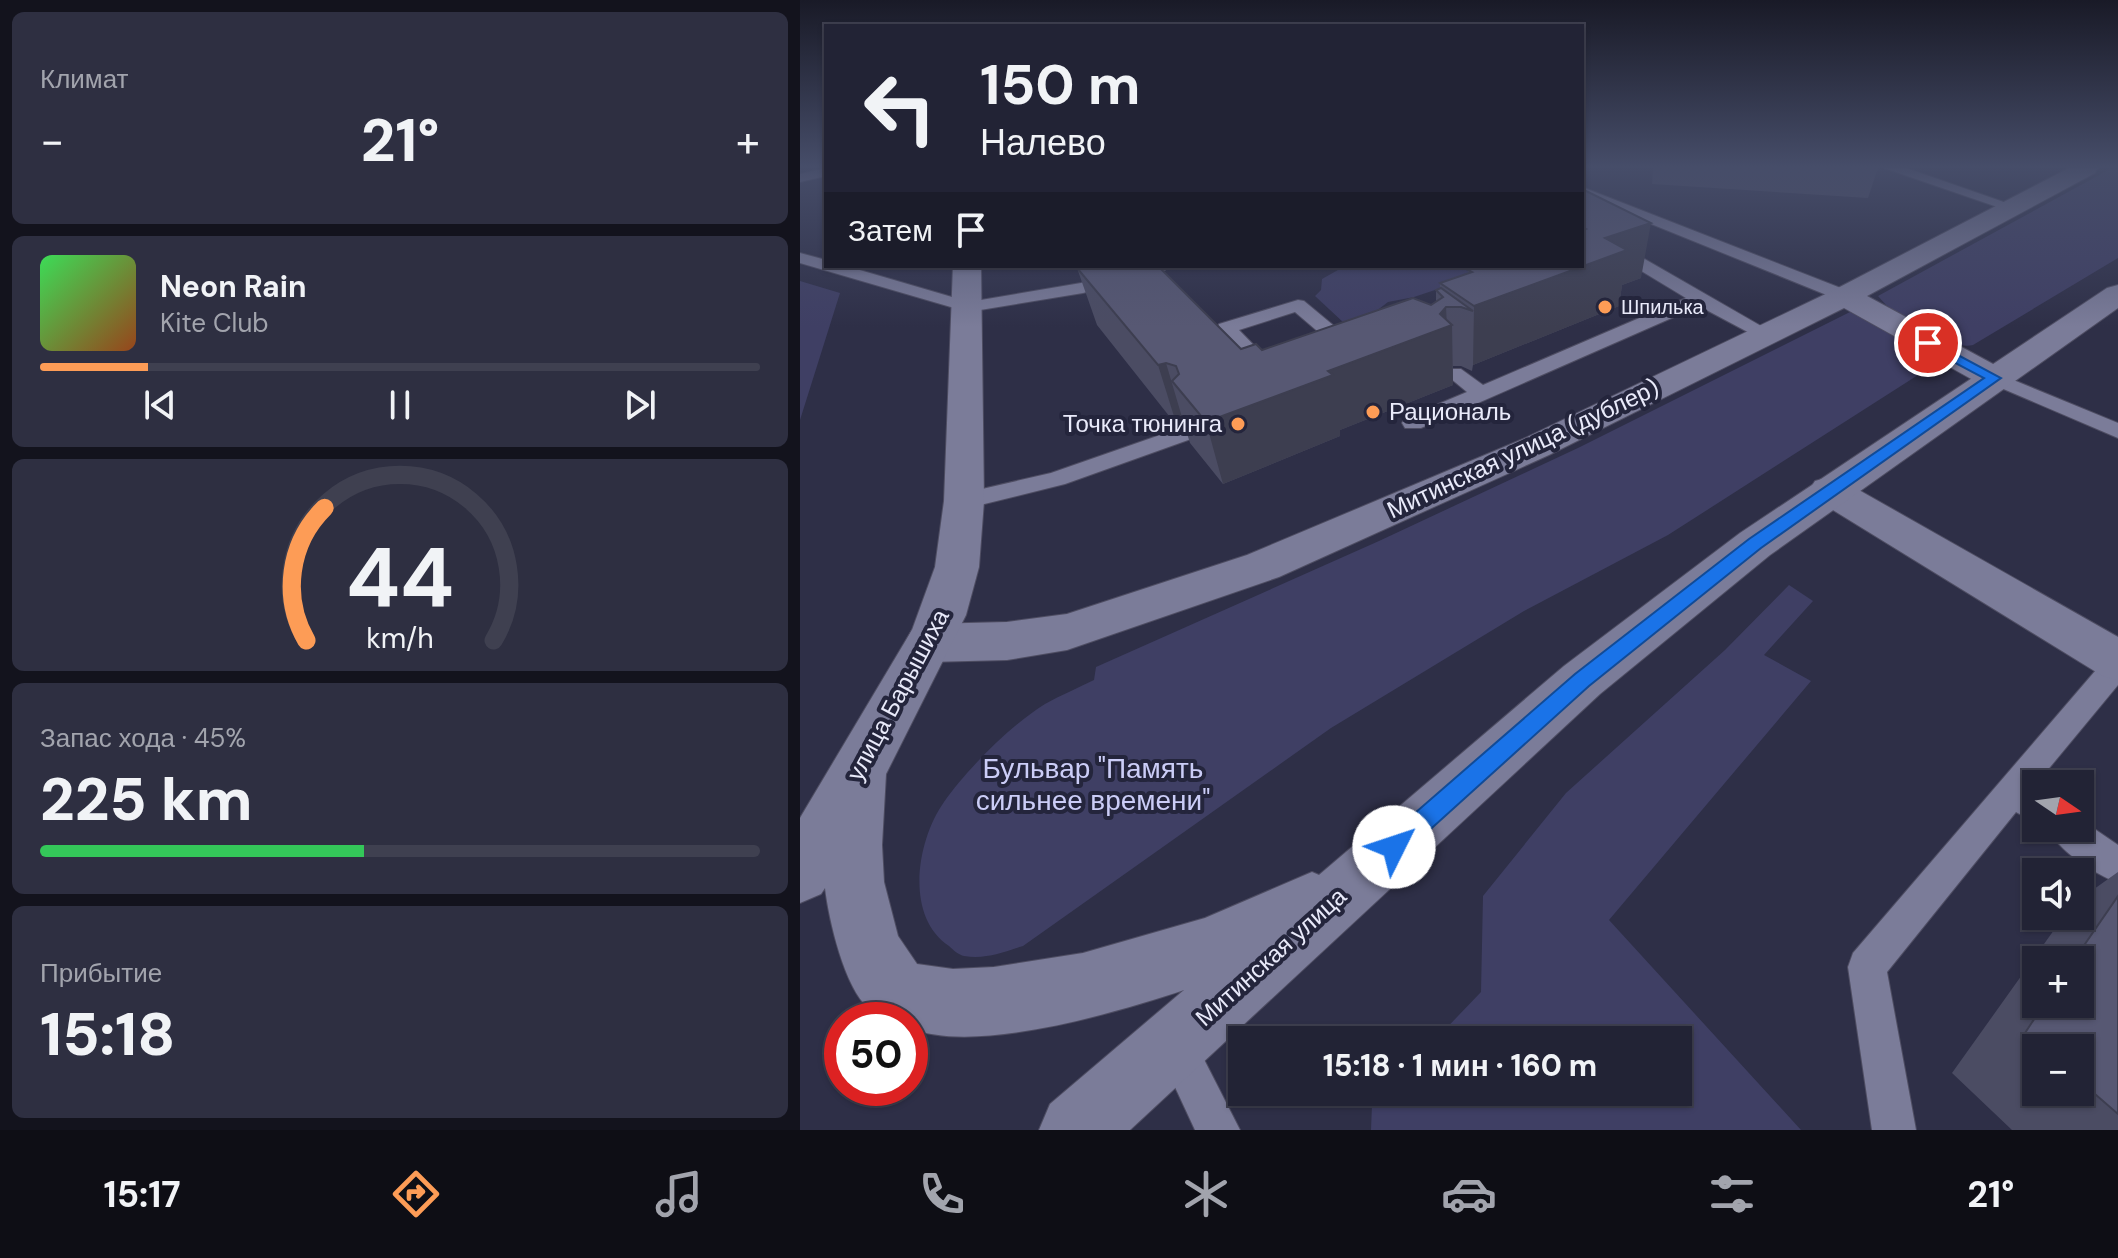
<!DOCTYPE html>
<html lang="ru">
<meta charset="utf-8">
<style>
body{margin:0;font-family:"DM Sans",sans-serif;background:#2e2f41;color:#f1f3f6;height:100vh;display:flex;flex-direction:column;font-size:30px;white-space:nowrap}
*{box-sizing:border-box;margin:0}
p{font-size:26px;color:#a2a4ad}
.icon{flex:none;width:44px;height:44px;fill:none;stroke:currentColor;stroke-width:2;stroke-linecap:round;stroke-linejoin:round}
.map{position:relative;flex:1;overflow:hidden}
.panel{display:flex;flex-direction:column;gap:12px;padding:12px;background:#13131d;width:800px}
.panel>*{flex:none}
.hud{position:absolute;left:24px;top:24px;width:760px;height:244px;border-radius:0px;box-shadow:0 2px 6px #0004,0 0 0 2px #3f4050;background:#222335;color:#f1f3f6;overflow:hidden}
.needle{width:52px;rotate:103deg}
.buttons{position:absolute;left:1222px;top:770px;display:grid;gap:16px}
.buttons a{display:grid;place-items:center;width:72px;height:72px;border-radius:0px;background:#222335;box-shadow:0 2px 6px #0004,0 0 0 2px #3f4050;font-size:40px}
.speed{position:absolute;left:24px;top:1002px;display:flex;gap:16px;font-size:40px;font-weight:700;text-align:center}
.speed>*{display:grid;place-content:center;width:104px;height:104px;border-radius:50%;background:#222335;box-shadow:0 2px 6px #0004,0 0 0 2px #3f4050;line-height:1}
.speed .limit{border:12px solid #d22;background:#fff;color:#111}
.pin{position:absolute;display:grid;place-items:center;width:68px;height:68px;color:#fff;margin:-34px;border:4px solid #fff;border-radius:50%;box-shadow:0 2px 8px #0007}
.me{position:absolute;width:88px;margin:-44px;rotate:49deg;stroke-linejoin:round;filter:drop-shadow(0 0 6px #0008)}
.turn{display:flex;align-items:center;gap:28px;height:168px;padding:0 24px;font-size:36px}
.turn .icon{width:104px;height:104px;stroke-width:2.5}
.turn b{display:block;font-size:56px;line-height:68px}
.then{display:flex;align-items:center;height:76px;padding:0 24px;background:#0003;gap:16px;font-size:30px}
.big{font-size:60px;font-weight:800;line-height:1.1}
.panel .tile{flex:1;display:flex;flex-direction:column;justify-content:center;gap:12px;min-width:0;padding:0 28px;border-radius:12px;background:#2e2f41}
.panel .dial{align-items:center;gap:0}
.dial svg{height:208px;overflow:visible;fill:none;stroke:#3f4050;stroke-width:7;stroke-linecap:round;text-anchor:middle}
.dial text{fill:#f1f3f6;stroke:none}
.song{display:flex;align-items:center;gap:24px}
.cover{width:96px;height:96px;border-radius:12px;background:linear-gradient(135deg,hsl(130 70% 55%),hsl(20 70% 35%))}
.played{height:8px;border-radius:4px;background:linear-gradient(90deg,#fd9c56 15%,#3f4050 15%)}
.keys{display:flex;justify-content:space-around;direction:ltr}
.heat{display:flex;justify-content:space-between;align-items:center;font-size:44px;direction:ltr}
.charge{height:12px;border-radius:6px;background:linear-gradient(90deg,#34c759 45%,#3f4050 0)}
.trip{position:absolute;left:428px;top:1026px;width:464px;height:80px;border-radius:0px;background:#222335;box-shadow:0 2px 6px #0004,0 0 0 2px #3f4050;font-weight:800;line-height:80px;text-align:center}
.dock{display:flex;height:128px;justify-content:space-around;align-items:center;background:#0e0e15;color:#a2a4ad}
.dock .icon{width:56px;height:56px}
.dock .active{color:#fd9c56}
.dock b{font-size:36px;color:#f1f3f6}
main{display:flex;flex:1;min-height:0}
.map>svg:first-child{display:block}
.green{fill:#3f3f64}
.lines{fill:none;stroke-linecap:round;stroke-linejoin:round}
.lane-casing{stroke:#4e4d62;stroke-width:2}
.street-casing{stroke:#4e4d62;stroke-width:2}
.secondary-casing{stroke:#4e4d62;stroke-width:2}
.lane{fill:#7b7c99;fill-rule:evenodd}
.street{fill:#7b7c99;fill-rule:evenodd}
.secondary{fill:#7b7c99;fill-rule:evenodd}
.wall{fill:#4b4c63;fill-rule:evenodd}
.shaded-wall{fill:#3d3e50}
.building{fill:#575873;stroke:#3d3e50;stroke-width:2}
.route{fill:#1a73e8;stroke:#114b97;stroke-width:2}
.poi-dot{fill:#fd9c56;stroke:#24253c;stroke-width:3}
.labels{text-anchor:middle;stroke-width:8;stroke-linejoin:round;paint-order:stroke}
.far-poi-label{font-size:20px;fill:#e9eafa;stroke:#24253c;text-anchor:start}
.poi-label{font-size:24px;fill:#e9eafa;stroke:#24253c;text-anchor:start}
.street-label{font-size:24px;fill:#e9eafa;stroke:#24253c}
.near-park-label{font-size:28px;fill:#cbcdf7;stroke:#24253c}
</style>
<main>
<section class="panel">
<div class="tile"><p>Климат</p>
<div class="heat"><a>−</a><b class="big">21°</b><a>+</a></div>
</div>
<div class="tile">
<div class="song"><i class="cover"></i><div><b>Neon Rain</b><p>Kite Club</p></div></div>
<div class="played"></div>
<div class="keys"><svg class="icon" aria-label="previous" viewBox="0 0 24 24"><path d="M18 5L8 12l10 7zM5 5v14"/></svg><svg class="icon" aria-label="pause" viewBox="0 0 24 24"><path d="M8 5v14M16 5v14"/></svg><svg class="icon" aria-label="next" viewBox="0 0 24 24"><path d="M6 5l10 7-10 7zM19 5v14"/></svg></div>
</div>
<div class="tile dial"><svg viewBox="0 0 100 80">
<path d="M14 69A42 42 0 1 1 86 69"/>
<path d="M14 69A42 42 0 0 1 21 18" stroke="#fd9c56"/>
<text x="50" y="56" font-size="32" font-weight="700">44</text>
<text x="50" y="72" font-size="11">km/h</text>
</svg></div>
<div class="tile"><p>Запас хода · 45%</p><b class="big">225 km</b><div class="charge"></div></div>
<div class="tile"><p>Прибытие</p><b class="big">15:18</b></div>
</section>
<div class="map">
<svg width="1318" height="1130" viewBox="0 0 1318 1130">
<rect width="100%" height="100%" fill="#2e2f47"/>
<path class="green" d="M1312,168H1318V258L1173,345C1150,351 1107,318 1086,305L1078,296Z
M545,266H681L665,280L614,297L588,302L575,312L544,323L515,296L521,290L522,279Z
M0,281L40,293L0,420Z
M1052,311L1120,350L1129,360V368L868,535L724,611L531,728L223,946C204,952 185,960 164,956C159,955 153,950 149,946C104,916 117,840 144,802C167,769 211,725 245,704C261,695 278,688 294,680L296,667L579,541L780,447Z
M989,585L1013,601L964,655L1011,681L809,920L1001,1130H571L572,1105L584,1092H878V1040H635L681,992L683,896L766,793L925,650Z"/>
<g class="lines">
<defs>
<path id="lane" d="M26,168V176L0,182V174Z
M1084,168H1106L1221,208L1219,211H1209Z
M782,187L1051,292L1054,296L1051,300H1039L782,196Z
M782,223L975,334L966,340L959,338L899,306L621,428H605L602,423L605,418L667,392L644,373L647,369H661L683,385L886,298L782,235Z
M0,253L26,260V266H46L169,302L281,283L341,266H367L365,270L283,293L168,312L0,263Z
M498,300L504,301L557,345L560,349L557,353H543L495,312L439,330L480,372L470,378L463,376L417,328L419,324Z
M1194,372L1318,423V438L1187,382L1184,378L1187,374Z
M383,427L391,429L394,434L391,439L265,484L164,509L156,507L152,501L156,495L251,473Z
M1318,652V685L1236,784V823L1216,812L1087,972L1116,1130H1072L1048,967L1053,953L1308,656Z
M1280,819L1318,845V883C1295,874 1258,851 1248,828H1280Z
M375,1024L389,1030L440,1130H395L355,1044L361,1030Z"/>
<path id="street" d="M1269,168H1298L1295,173L1067,296L1206,371L1211,378L1206,385L1194,388L1182,385L1044,308L749,455L479,577L267,650L207,660L129,662L112,656L105,643L112,630L129,624L207,622L267,614L447,555L723,439L1034,290Z
M1029,477L1043,481L1318,637V681L1301,675L1015,499L1009,490L1015,481Z"/>
<path id="secondary" d="M153,266H181L184,501L179,567L166,615L86,774L82,845L84,882L98,936L117,964L153,969L194,967L283,953L405,918L512,872L519,875L764,666L940,533L1307,288L1318,285V308L970,555L800,694L330,1130H239L250,1104L384,990C318,1012 175,1055 110,1028V1020C95,1020 81,1019 69,1009C44,987 29,920 25,888L21,894L0,903V818L112,630L135,567L144,501Z"/>
</defs>
<use href="#lane" class="lane-casing"/>
<use href="#street" class="street-casing"/>
<use href="#secondary" class="secondary-casing"/>
<use href="#lane" class="lane"/>
<use href="#street" class="street"/>
<use href="#secondary" class="secondary"/>
</g>
<path class="wall" d="M853,168H1078L1068,198L852,184Z
M782,189L841,278L822,285L819,306L673,365L672,371L661,366H653V385L540,430V436L423,484L390,443L384,424L377,426L297,325L277,268L441,349L462,350L631,305L636,301V290L640,288V283L668,273V270L782,266Z
M1318,872V1130H1212L1152,1073L1264,916H1280V899ZM1236,960H1280V1004H1236ZM1236,1048H1280V1092H1236Z"/>
<path class="shaded-wall" d="M851,223L841,278L822,285L819,306L673,365L674,306L805,238Z
M646,307L647,327L652,325L653,385L540,430V436L423,484L406,422L640,314Z
M366,363L384,424L377,426L358,365Z"/>
<path class="building" d="M782,189L851,223L805,238L827,250L674,306L640,283L672,272L668,270L678,266H782V231L786,229L782,227Z
M284,266H358L441,349L456,344L462,350L613,298L631,305L643,297L636,290L641,288L673,311L661,307H646L640,314L652,325L528,371L533,375L406,422L372,381L379,374L376,366L366,363L358,365L277,268Z
M1318,896V1114L1280,1081V1048H1242L1225,1033L1244,1004H1280V960H1274Z"/>
<linearGradient id="sky" x2="0" y2="1"><stop stop-color="#191a27"/><stop offset="0.51" stop-color="#464d69"/><stop offset="1" stop-color="#464d69" stop-opacity="0"/></linearGradient>
<rect width="1318" height="327" fill="url(#sky)"/>
<path class="route" d="M1128,339L1201,378L961,548L789,686L602,855L594,858L585,855L581,847L585,839L775,674L949,539L1184,378L1123,346V340Z"/>
<g class="poi-dot">
<circle cx="805" cy="307" r="8"/>
<circle cx="573" cy="412" r="8"/>
<circle cx="438" cy="424" r="8"/>
</g>
<g class="labels">
<g class="far-poi-label">
<text x="821" y="314">Шпилька</text>
</g>
<g class="poi-label">
<text x="589" y="420">Рациональ</text>
<text x="422" y="432" text-anchor="end">Точка тюнинга</text>
</g>
<g class="street-label">
<text transform="translate(723 449) rotate(-25)" y="8">Митинская улица (дублер)</text>
<text transform="translate(98 695) rotate(-62)" y="8">улица Барышиха</text>
<text transform="translate(471 957) rotate(-42)" y="8">Митинская улица</text>
</g>
<g class="near-park-label">
<text x="293" y="778">Бульвар "Память<tspan x="293" dy="32">сильнее времени"</tspan></text>
</g>
</g>
</svg>
<div class="buttons">
<a><svg class="needle" viewBox="-14 -14 28 28"><path d="M0-13l5 13h-10z" fill="#e53935"/><path d="M0 13l5-13h-10z" fill="#a2a4ad"/></svg></a>
<a><svg class="icon" aria-label="sound" viewBox="0 0 24 24"><path d="M4 9h4l5-4v14l-5-4H4zM17 9q2 3 0 6"/></svg></a>
<a>+</a>
<a>−</a>
</div>
<div class="speed"><div class="limit">50</div></div>
<div class="pin" style="left:1128px;top:343px;background:#d93025"><svg class="icon" aria-label="arrive" viewBox="0 0 24 24"><path d="M6 21V4h12l-3 4 3 4H6"/></svg></div>
<svg class="me" style="left:594px;top:847px" viewBox="-20 -20 40 40"><circle r="19" fill="#fff"/><path d="M0-13L10 11 0 6-10 11z" fill="#1a73e8"/></svg>
<div class="trip">15:18 · 1 мин · 160 m</div>
<div class="hud">
<div class="turn"><svg class="icon" aria-label="left" viewBox="0 0 24 24"><path d="M17 20v-9H6M10 6l-5 5 5 5"/></svg><div><b>150 m</b>Налево</div></div>
<div class="then">Затем<svg class="icon" aria-label="arrive" viewBox="0 0 24 24"><path d="M6 21V4h12l-3 4 3 4H6"/></svg></div>
</div>
</div>
</main>
<nav class="dock">
<b>15:17</b>
<svg class="icon active" aria-label="directions" viewBox="0 0 24 24"><path d="M12 3l9 9-9 9-9-9zM9 14v-3h6M13 9l2 2-2 2"/></svg>
<svg class="icon" aria-label="music" viewBox="0 0 24 24"><path d="M9 18V5l10-2v13"/><circle cx="6" cy="18" r="3"/><circle cx="16" cy="16" r="3"/></svg>
<svg class="icon" aria-label="phone" viewBox="0 0 24 24"><path d="M5 4h4l2 5-3 2q2 4 5 5l2-3 5 2v4C11 20 4 13 5 4z"/></svg>
<svg class="icon" aria-label="climate" viewBox="0 0 24 24"><path d="M12 3v18M4 7l16 10M4 17L20 7"/></svg>
<svg class="icon" aria-label="car" viewBox="0 0 24 24"><path d="M5 17H2v-5l4-1 3-4h7l3 4 3 1v5h-3M9 17h6M6 11h13"/><circle cx="7" cy="17" r="2"/><circle cx="17" cy="17" r="2"/></svg>
<svg class="icon" aria-label="filters" viewBox="0 0 24 24"><path d="M4 7h16M4 17h16"/><circle cx="9" cy="7" r="2"/><circle cx="15" cy="17" r="2"/></svg>
<b>21°</b>
</nav>
